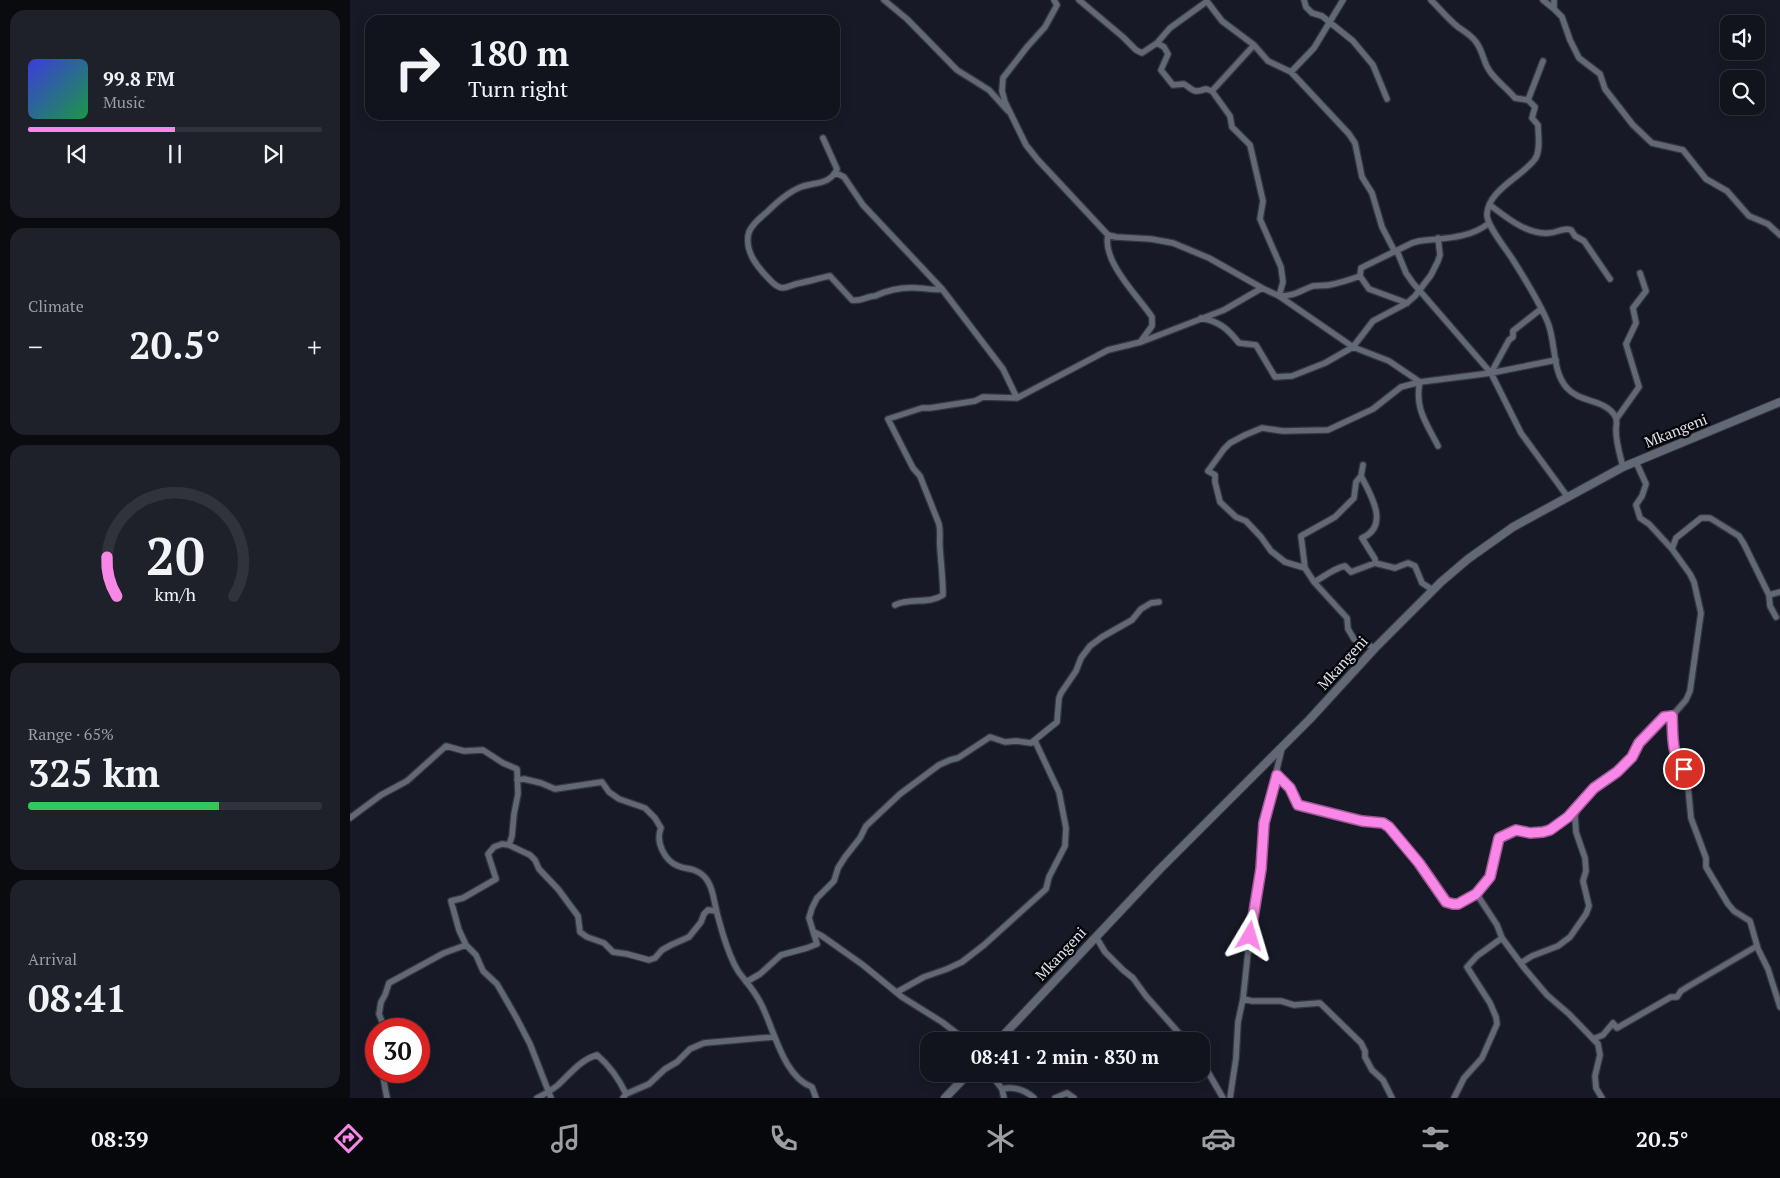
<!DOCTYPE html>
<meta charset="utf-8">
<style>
body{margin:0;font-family:"PT Serif",serif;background:#1e2129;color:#f1f3f6;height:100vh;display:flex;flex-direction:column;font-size:19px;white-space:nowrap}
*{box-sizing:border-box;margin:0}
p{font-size:16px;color:#9c9ea3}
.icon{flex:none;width:28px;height:28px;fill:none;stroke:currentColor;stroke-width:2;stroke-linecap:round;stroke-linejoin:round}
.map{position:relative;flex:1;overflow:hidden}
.details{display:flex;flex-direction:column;gap:10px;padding:10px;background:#090b0f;width:350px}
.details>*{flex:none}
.guide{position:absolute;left:15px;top:15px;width:475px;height:105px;border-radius:15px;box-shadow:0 2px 12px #0003,0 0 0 1px #30333b;background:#11141c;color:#f1f3f6;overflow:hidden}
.fabs{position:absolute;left:1370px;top:15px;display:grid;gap:10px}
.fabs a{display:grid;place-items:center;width:45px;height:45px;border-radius:10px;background:#11141c;box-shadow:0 2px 12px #0003,0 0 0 1px #30333b;font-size:25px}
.speed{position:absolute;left:15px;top:1018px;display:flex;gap:10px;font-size:25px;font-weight:700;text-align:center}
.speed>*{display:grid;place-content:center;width:65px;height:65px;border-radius:50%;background:#11141c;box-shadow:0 2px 12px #0003,0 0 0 1px #30333b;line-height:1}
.speed .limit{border:8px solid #d22;background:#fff;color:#111}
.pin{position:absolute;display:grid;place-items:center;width:42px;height:42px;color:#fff;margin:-21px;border:2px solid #fff;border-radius:50%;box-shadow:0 1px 5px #0007}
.me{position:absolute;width:55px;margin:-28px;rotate:7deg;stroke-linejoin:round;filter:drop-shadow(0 0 4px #0008)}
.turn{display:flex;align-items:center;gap:18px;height:105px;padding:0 20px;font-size:22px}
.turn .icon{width:65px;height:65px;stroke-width:2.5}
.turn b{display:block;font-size:35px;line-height:42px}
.big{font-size:38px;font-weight:700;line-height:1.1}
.details .tile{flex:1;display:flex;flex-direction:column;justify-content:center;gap:8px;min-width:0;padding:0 18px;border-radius:15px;background:#1e2129}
.details .dial{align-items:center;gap:0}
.dial svg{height:130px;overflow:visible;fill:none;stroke:#30333b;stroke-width:7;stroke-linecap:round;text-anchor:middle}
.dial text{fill:#f1f3f6;stroke:none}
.song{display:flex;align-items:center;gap:15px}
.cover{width:60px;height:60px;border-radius:8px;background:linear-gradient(135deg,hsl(240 70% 55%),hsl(140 70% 35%))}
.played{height:5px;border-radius:2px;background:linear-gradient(90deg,#f987e8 50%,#30333b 50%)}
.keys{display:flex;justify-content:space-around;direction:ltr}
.heat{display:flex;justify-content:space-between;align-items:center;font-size:28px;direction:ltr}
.charge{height:8px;border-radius:4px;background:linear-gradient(90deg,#34c759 65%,#30333b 0)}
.trip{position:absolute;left:570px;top:1032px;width:290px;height:50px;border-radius:15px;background:#11141c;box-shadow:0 2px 12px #0003,0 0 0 1px #30333b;font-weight:700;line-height:50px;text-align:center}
.menu{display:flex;height:80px;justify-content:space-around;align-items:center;background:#07080b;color:#9c9ea3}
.menu .icon{width:35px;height:35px}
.menu .on{color:#f987e8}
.menu b{font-size:22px;color:#f1f3f6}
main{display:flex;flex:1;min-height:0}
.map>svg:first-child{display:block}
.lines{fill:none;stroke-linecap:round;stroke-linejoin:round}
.minor-casing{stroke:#35363f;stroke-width:8}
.tertiary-casing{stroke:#35363f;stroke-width:10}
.minor{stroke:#636876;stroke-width:5.5}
.tertiary{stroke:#636876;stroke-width:8}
.route-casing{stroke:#a25897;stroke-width:12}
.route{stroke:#f987e8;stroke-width:9}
.labels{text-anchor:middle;stroke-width:5;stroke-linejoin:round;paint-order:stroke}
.street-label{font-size:15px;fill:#e1e3ec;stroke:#05060a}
</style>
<main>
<section class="details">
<div class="tile">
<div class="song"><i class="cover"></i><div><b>99.8 FM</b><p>Music</p></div></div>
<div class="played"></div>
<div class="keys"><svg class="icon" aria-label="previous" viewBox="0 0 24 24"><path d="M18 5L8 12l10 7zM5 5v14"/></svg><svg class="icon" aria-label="pause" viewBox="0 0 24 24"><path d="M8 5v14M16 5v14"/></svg><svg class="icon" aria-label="next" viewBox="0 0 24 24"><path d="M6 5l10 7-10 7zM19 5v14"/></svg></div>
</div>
<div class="tile"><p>Climate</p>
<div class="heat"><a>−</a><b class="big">20.5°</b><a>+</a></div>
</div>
<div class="tile dial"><svg viewBox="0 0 100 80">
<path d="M14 69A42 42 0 1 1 86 69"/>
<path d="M14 69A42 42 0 0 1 8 45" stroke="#f987e8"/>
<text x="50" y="56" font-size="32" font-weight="700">20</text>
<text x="50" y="72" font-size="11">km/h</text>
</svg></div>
<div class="tile"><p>Range · 65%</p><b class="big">325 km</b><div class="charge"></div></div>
<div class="tile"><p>Arrival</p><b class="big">08:41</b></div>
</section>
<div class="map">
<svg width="1430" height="1098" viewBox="0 0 1430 1098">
<rect width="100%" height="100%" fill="#171a26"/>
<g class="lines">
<defs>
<path id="minor" d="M534,0L557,19L607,70L639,90L658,111
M704,0L707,5L695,27L677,47L653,78L652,91L655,102L676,145L688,160L758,235L766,237L801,239L823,243L859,258L912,288L929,296L1003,347L1039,361L1070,382L1141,373L1206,360
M729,0L773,37L786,50L792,53L807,43L820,28L856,2
M856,0L872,21L904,45L918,61L941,72L999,134L1005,143L1012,177L1022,193L1032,227L1045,252
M954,0L956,7L962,13L972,16L1003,41L1023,65L1037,99
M1081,0C1090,9 1098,19 1108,27C1115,32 1121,35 1126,42C1133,51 1133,61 1139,70C1145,80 1157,88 1165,98L1178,100
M1193,0L1204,9
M1204,0V9L1212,17L1220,40L1229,58L1250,74L1255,89L1283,125L1302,143L1333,150L1356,179L1377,191L1399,216L1418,224L1430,235
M807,43L814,47L818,54L811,70L823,85L834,84C845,91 843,93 856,89L862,91L904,45
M1193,61L1178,100L1185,107L1182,118L1188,125C1188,134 1191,151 1185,159C1173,176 1138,190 1137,214C1136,225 1157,250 1163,260C1175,279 1190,303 1198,323C1206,343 1202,372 1217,388C1230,403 1255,399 1265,416C1268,420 1266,425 1266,430C1266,443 1270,455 1273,467
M941,72L964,48L993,0
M862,91L880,116L882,127L900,145L913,201L910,219L931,267L933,282L929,296C945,296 949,291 963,286C969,285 974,286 979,285C990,283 999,280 1010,276L1019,289L1057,303
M473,138L487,169C480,185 465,182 451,187C438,192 427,202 417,212C411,217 402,224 399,232C393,252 410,270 422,282C433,293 438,285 450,283C460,281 470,278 480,276L502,300C511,302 517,296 525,296C538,290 554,287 568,288C576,288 585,291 592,289
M486,173L494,177L513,205L592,289L653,369L667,398
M1140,205C1156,217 1177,235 1199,233C1207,233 1213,227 1221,230L1225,236L1234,241L1260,279
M758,235C752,262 788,296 802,317V326L791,341
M1047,251L1056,273L1063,283L1141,373L1171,433L1217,496
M1010,276L1011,268L1062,243L1069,241C1092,238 1120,239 1139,223
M851,318C870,322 877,328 889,343L906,345L925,377L942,376L975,363L1003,347L1023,321L1057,303L1065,296L1081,275L1088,261L1090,255L1088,238
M1141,373L1159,340L1163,337V331L1191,309
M1267,418L1289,387L1276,344L1286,323L1283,308L1296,291L1290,273
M1286,462L1296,484L1292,496L1286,505L1290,518L1299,524L1322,549L1340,574L1344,582L1351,613L1340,691L1336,700L1322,716L1323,749L1329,763L1337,776L1341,818L1356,858V867L1378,904L1384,911L1400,921L1408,949L1418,969L1430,1007
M1011,476C1021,495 1040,526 1012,538L1025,559V563
M1322,549L1326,538L1351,518H1360L1389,536L1394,544L1419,595L1420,606L1426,617
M955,568L951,536L985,517L1004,498L1006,482L1011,476L1013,465
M964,582C974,577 984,568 995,566L1001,572L1025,563L1045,568L1058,563L1065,566L1072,583L1083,590
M1419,595L1430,592
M545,605C561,597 578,605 593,595C593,579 591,564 590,548C589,540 591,533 589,524L570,476L563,468L538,419L572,408H580L625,401L633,397L667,398L758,350L791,342L874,310L912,288
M1025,648L1004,639L998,629L997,618L964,582L955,568L935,562L921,551L911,537L896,521L886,517L870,502L865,482V475L858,471L874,449L880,443L895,435L912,428L933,431L978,430L1023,409L1051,387L1070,382C1064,408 1077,424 1088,446
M927,775L940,788L948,805L1001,819L1036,824L1069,863L1097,902C1108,908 1115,897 1126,893L1147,925L1152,938L1175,969L1197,995L1219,1014L1248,1044L1250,1055L1245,1076L1246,1088L1252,1098
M167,780L174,779L191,783L205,789L252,782L259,792L269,799L295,808L305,818L311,828C305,842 315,861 328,866C334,869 341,868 346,871C356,875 361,886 363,895C367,916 377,953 388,971C395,981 404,990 410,1002C424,1027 432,1076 462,1087L466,1098
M0,818L31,795L57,781L96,746L114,751L133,750L153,763L167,769L168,794L164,814L162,836L159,845
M1126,893L1140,877L1149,838C1154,836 1162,831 1167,830C1177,830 1185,835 1195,832C1208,827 1217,816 1226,807
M464,932L472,936L513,965L552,997L592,1022L617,1041
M746,937L755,952L773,970L783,978L796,996L836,1041
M1171,963L1182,956L1208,946L1220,937L1236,914L1239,906L1233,881L1236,871L1235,858L1226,832L1225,816L1228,806L1244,788L1267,772L1282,757L1289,743L1314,717L1322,716
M396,982L410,974L431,955L457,948L467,944L459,918L462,908L467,898L484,881L488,868L495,857L510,838L516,826L550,794L589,765L600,760L608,758L640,737L655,742L666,741L681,743L707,722L709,698L711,693L726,671L731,658L740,646L752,637L782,620L791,609L801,603L809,602
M547,992L574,977L597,969L612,962L634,945L696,889L699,877L715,846L716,828L709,792L685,741
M893,999L901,924L911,869L914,823L932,748
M35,1029L29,1014L31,1002L35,995L39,983L94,953L116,945
M1243,1039L1253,1035L1263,1023L1267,1028L1321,997H1327L1331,991L1339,986L1407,946
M851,1060L873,1098
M32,1071L37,1098
M641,1074L652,1089L654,1098
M652,1089C663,1086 676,1090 684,1098
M187,1098C195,1094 202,1090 208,1085C220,1074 230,1060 247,1055C260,1066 269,1079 276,1094
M201,1098L180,1044L166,1017L147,984L133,971L126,955L116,945L109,930L101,901L113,898L146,879L138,854L144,847L152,844L159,845L180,855L185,860L189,869L208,889L228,916L230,932L237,937L254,943L263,952L277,954L299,960L305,958L312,950L321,945L339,937L351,922L354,914L358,910L366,911
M273,1098L276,1094L299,1084L315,1069L327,1062L340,1049L354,1043L424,1037
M705,1098L717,1093L724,1098
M880,1098L886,1058L888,1022L893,999L902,1001H931L944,1005L970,1003L1011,1043L1015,1051V1057L1022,1070L1033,1080L1042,1098
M1104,1098L1114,1078L1132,1058L1147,1024L1146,1017L1140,1003L1117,967L1127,956L1152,938"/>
<path id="tertiary" d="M648,1041L810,869L960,719L1025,648L1091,582L1118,559L1163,527L1273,467L1430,402
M595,1098L618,1074"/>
</defs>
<use href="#minor" class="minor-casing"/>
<use href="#tertiary" class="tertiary-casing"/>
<use href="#minor" class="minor"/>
<use href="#tertiary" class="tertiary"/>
</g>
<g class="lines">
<defs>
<path id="route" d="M900,936L911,869L914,823L927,775L940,788L948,805L1012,821L1033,823L1039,827L1069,863L1096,902L1103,904H1108L1126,894L1140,877L1149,838L1166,830L1180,833L1193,832L1200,830L1218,817L1244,788L1267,772L1282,757L1289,743L1314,717L1322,716C1323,736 1321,754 1334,769"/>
</defs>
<use href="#route" class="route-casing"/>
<use href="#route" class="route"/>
</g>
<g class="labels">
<g class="street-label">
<text transform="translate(1326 431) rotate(-22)" y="5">Mkangeni</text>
<text transform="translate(993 663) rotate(-48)" y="5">Mkangeni</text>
<text transform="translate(711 954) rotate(-47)" y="5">Mkangeni</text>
</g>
</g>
</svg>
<div class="fabs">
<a><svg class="icon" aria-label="sound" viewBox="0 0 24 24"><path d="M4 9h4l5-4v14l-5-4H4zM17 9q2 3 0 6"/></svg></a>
<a><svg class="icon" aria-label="search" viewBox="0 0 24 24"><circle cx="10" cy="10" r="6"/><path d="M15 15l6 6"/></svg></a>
</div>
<div class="speed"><div class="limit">30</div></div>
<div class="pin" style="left:1334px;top:769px;background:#d93025"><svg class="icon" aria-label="arrive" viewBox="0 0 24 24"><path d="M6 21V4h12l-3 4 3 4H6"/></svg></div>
<svg class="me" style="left:900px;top:936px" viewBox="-20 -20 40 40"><path d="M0-17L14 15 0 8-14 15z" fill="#f987e8" stroke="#fff" stroke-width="4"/></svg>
<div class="trip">08:41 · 2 min · 830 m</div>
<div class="guide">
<div class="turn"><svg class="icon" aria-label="right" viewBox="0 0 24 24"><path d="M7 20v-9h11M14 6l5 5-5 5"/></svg><div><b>180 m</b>Turn right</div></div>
</div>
</div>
</main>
<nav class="menu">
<b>08:39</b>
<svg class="icon on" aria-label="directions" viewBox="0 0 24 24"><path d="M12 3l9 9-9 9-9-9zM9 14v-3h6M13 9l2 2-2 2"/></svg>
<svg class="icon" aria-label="music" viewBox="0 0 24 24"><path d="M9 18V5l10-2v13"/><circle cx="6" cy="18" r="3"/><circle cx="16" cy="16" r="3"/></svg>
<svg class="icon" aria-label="phone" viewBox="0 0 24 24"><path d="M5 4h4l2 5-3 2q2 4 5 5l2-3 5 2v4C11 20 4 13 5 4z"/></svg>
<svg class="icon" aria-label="climate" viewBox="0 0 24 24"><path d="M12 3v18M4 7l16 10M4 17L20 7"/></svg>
<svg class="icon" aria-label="car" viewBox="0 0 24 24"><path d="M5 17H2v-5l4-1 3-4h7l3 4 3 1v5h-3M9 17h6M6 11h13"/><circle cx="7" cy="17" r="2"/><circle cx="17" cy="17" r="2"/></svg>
<svg class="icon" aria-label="filters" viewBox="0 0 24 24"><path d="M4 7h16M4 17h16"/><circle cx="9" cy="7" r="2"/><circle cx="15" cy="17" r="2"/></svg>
<b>20.5°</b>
</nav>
